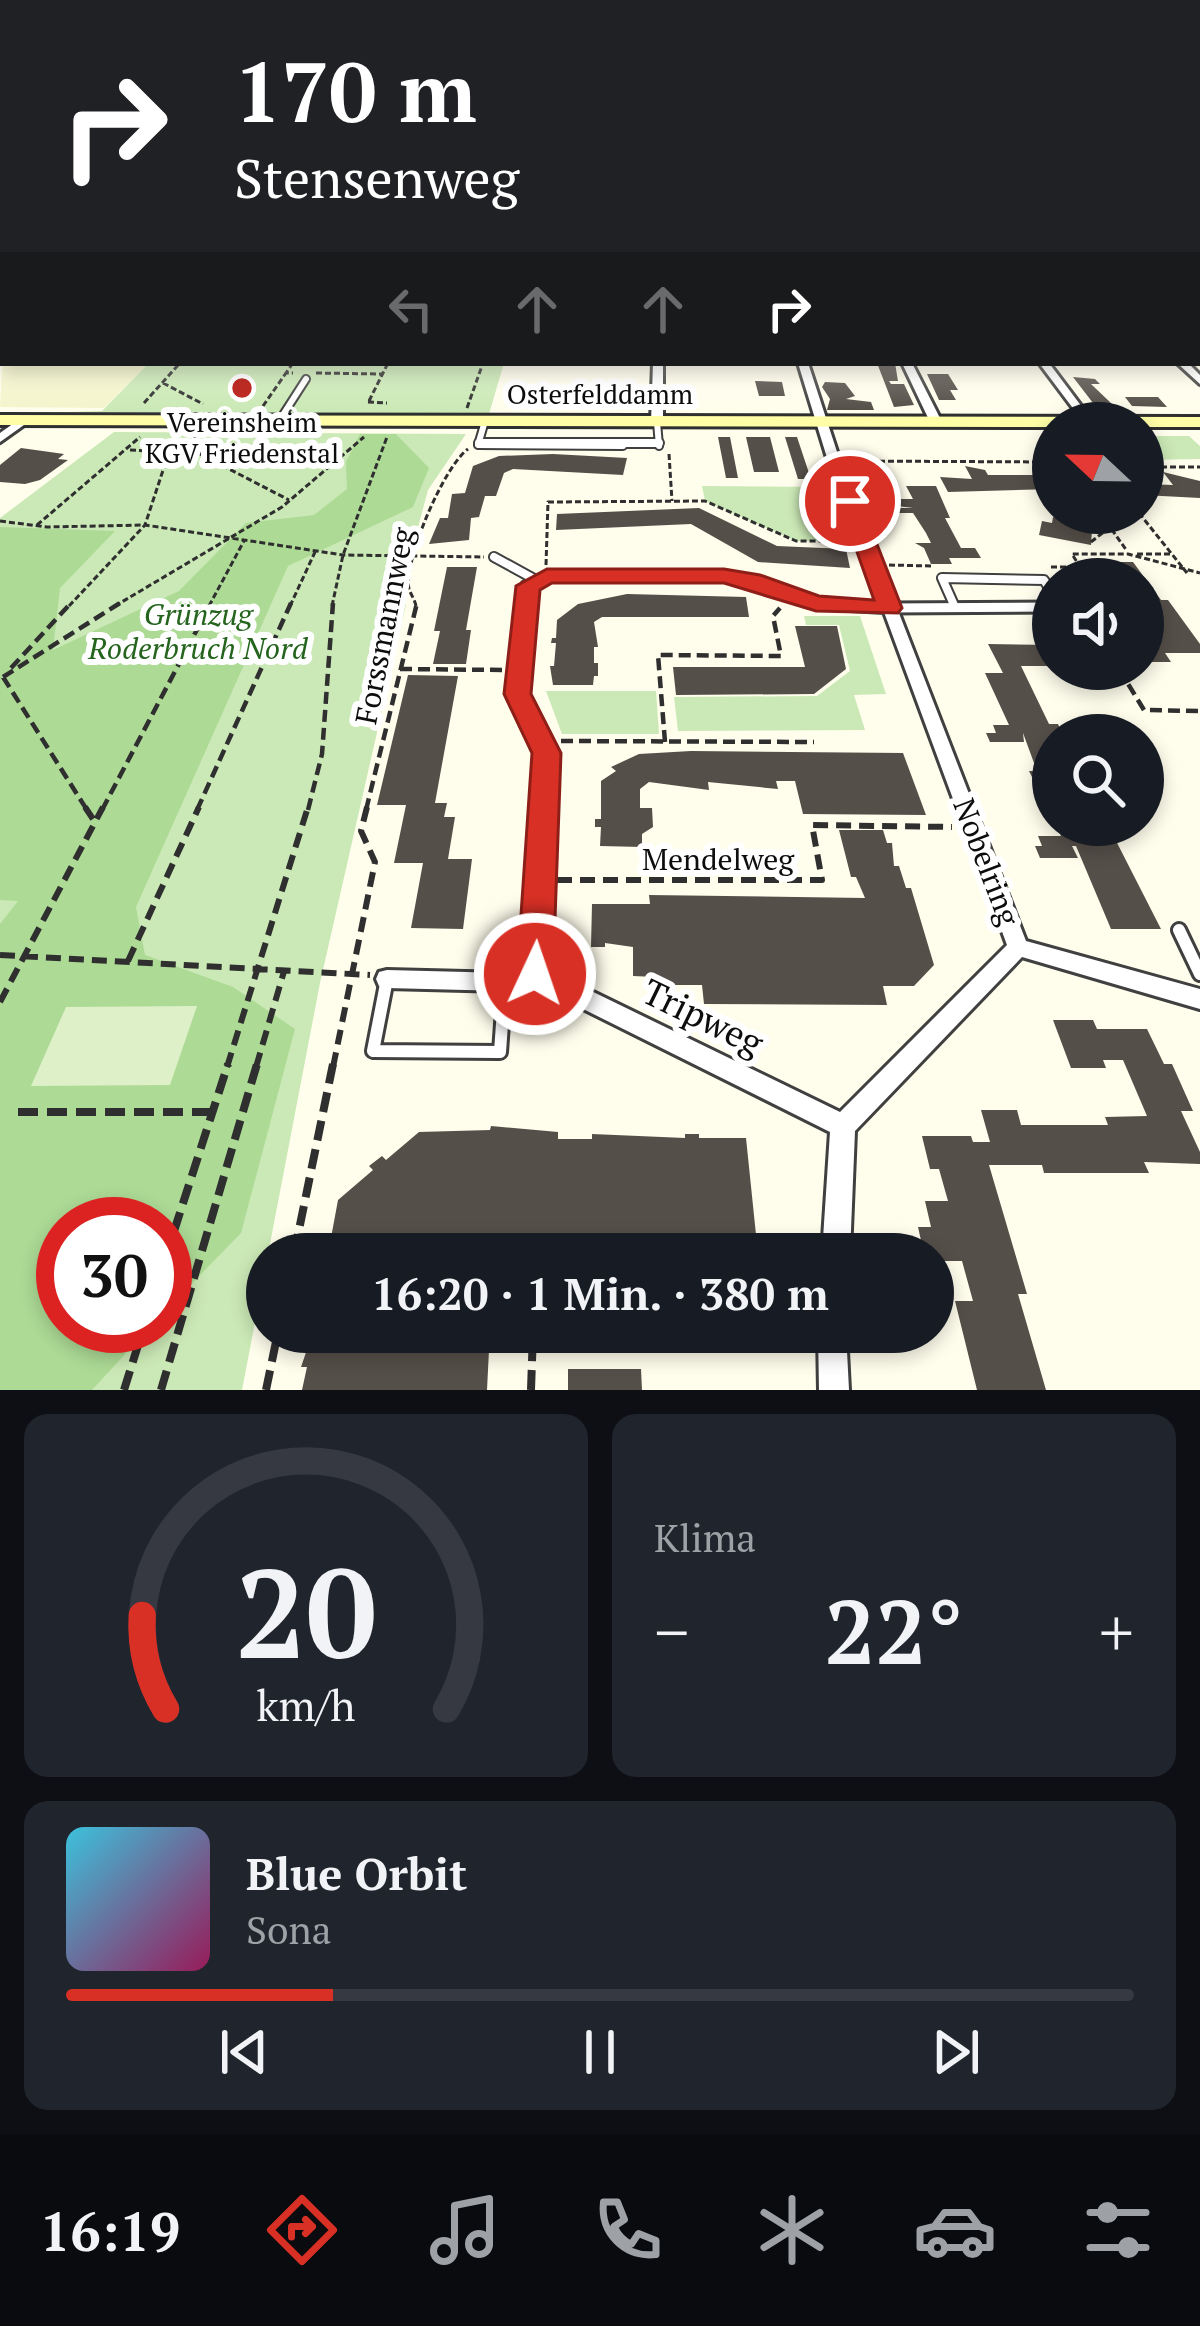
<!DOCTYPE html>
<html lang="de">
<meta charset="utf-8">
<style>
body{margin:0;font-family:"PT Serif",serif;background:#20242c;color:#f1f3f6;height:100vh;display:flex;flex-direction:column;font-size:45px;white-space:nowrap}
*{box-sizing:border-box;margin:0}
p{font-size:39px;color:#9ea1a6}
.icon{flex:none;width:66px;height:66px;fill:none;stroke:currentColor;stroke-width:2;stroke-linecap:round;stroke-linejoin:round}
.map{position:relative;height:1390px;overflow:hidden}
.side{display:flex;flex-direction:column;gap:24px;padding:24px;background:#0d0f14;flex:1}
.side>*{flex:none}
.guide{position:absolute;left:0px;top:0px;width:1200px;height:366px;box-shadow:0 6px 18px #0003;background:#202124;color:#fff;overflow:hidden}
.needle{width:78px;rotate:292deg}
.controls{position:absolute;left:1032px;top:402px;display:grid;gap:24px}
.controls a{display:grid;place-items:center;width:132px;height:132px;border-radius:50%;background:#171b24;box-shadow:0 6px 18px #0003;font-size:60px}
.speed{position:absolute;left:36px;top:1197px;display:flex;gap:24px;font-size:60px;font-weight:700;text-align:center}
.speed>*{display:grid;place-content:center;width:156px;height:156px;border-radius:50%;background:#171b24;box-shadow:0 6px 18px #0003;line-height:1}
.speed .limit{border:18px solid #d22;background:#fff;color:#111}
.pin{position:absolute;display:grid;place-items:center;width:102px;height:102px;color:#fff;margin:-51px;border:6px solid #fff;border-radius:50%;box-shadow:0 3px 12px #0007}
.me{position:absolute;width:132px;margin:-66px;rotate:3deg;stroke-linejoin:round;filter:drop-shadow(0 0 9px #0008)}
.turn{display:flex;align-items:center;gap:42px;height:252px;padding:0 36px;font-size:54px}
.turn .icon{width:156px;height:156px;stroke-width:2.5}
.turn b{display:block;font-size:84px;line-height:102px}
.lanes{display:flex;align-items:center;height:114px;padding:0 36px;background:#0003;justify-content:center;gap:60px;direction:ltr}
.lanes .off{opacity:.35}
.big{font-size:90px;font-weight:800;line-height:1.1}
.side .tile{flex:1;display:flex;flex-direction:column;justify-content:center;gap:18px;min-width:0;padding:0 42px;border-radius:24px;background:#20242c}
.side .dial{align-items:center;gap:0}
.dial svg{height:312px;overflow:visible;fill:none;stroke:#363941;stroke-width:7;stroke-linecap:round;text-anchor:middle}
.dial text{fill:#f1f3f6;stroke:none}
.song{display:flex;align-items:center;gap:36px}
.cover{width:144px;height:144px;border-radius:18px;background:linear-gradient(135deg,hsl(190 70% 55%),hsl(330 70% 35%))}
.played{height:12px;border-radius:6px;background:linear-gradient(90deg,#d93025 25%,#363941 25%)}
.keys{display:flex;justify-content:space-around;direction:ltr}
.heat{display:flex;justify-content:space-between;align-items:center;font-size:66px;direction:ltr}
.side .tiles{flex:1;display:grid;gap:24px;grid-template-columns:1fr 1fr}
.tile:last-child{grid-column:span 2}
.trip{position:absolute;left:246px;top:1233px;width:708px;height:120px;border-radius:60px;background:#171b24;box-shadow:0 6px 18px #0003;font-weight:800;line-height:120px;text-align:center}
.dock{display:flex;height:192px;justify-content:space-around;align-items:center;background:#090b0e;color:#9ea1a6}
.dock .icon{width:84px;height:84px}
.dock .active{color:#d93025}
.dock b{font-size:54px;color:#f1f3f6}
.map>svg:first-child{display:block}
.farmland{fill:#f4f5cc}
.green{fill:#cbe9b6;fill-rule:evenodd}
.forest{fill:#adda95}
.pitch{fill:#def0c8}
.building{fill:#554f49}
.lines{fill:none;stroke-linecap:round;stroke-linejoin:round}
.lane-far3-casing{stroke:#404040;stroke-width:10}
.lane-far2-casing{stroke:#404040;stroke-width:12}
.lane-far1-casing{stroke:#404040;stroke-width:15}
.lane-casing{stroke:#404040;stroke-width:18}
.street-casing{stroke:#404040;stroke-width:6}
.secondary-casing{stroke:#2f2f2f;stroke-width:6}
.path-far3{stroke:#2f2f2f;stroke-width:3;stroke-dasharray:6 3;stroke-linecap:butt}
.path-far2{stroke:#2f2f2f;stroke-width:4.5;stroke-dasharray:12 6;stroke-linecap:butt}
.path-far1{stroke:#2f2f2f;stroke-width:6;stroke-dasharray:15 8;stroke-linecap:butt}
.path{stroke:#2f2f2f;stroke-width:8;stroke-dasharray:20 9;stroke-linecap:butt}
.lane-far3{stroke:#fff;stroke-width:6}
.lane-far2{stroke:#fff;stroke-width:8}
.lane-far1{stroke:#fff;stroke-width:9}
.lane{stroke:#fff;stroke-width:12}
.street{fill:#fff;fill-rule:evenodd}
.secondary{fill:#fffea7;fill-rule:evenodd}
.route{fill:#d93025;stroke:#8d1f18;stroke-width:3}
.poi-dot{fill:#bd2c24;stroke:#fff;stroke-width:4.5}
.labels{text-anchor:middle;stroke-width:12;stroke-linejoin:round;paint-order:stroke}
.far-street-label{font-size:27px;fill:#0d0d0d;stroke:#fff}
.far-poi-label{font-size:27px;fill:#0d0d0d;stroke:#fff}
.park-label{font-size:30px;font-style:italic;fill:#24641d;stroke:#fff}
.street-label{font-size:30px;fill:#0d0d0d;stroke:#fff}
.near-street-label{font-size:36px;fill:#0d0d0d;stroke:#fff}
</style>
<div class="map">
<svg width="1200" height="1390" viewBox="0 0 1200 1390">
<rect width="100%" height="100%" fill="#fffdec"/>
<path class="farmland" d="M3,353V363H149L104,408L0,407Z"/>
<path class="green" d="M149,363H504L489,414L67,412L102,411Z
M114,432L466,434L428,490L401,591L406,605L320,983L242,1390H0V518ZM63,1224H165V1326H63Z
M1143,436H1189L1200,446V459L1143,460Z
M702,486L824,487L841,541H796L705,501Z
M804,616H860L886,694L854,695L865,730L678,731L674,697L817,696L850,671L839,625H806Z
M546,691H656L659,734H562Z"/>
<path class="forest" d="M360,434H396L429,468L413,507L288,566L136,907L145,955L233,987L295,1029L241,1233L165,1311V1224H63V1326H151L92,1390H0V924L18,901L0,900V527L115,531L60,588L53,650L179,591L246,523L314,515L347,489L346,462Z"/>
<path class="pitch" d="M197,1006L170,1085L31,1086L66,1007Z"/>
<path class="building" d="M877,363H895L898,381H889L891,384H904L914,405L894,407Z
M927,374H948L958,390H950L956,400H939Z
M1073,377L1095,379L1100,384H1091L1112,404L1093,403Z
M755,381L782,382L785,396H759Z
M825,382L845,383L855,396L846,399L871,402L874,410H827L830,399L822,387Z
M585,385L639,387L638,397L582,400Z
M511,389H564V398H509Z
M1125,397H1158L1167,407L1132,406Z
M718,437H730L738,478H726Z
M746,437H770L779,472H754Z
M785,437H797L811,479H798Z
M21,448L64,454L58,459L68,460L40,480L25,484L0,482V465Z
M553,454L627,458L623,475L513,469L504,473L496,496H485L479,517L471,518L469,540L429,544L440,518H448L452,494L465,493L473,466L499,456Z
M965,466L985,470L988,475H1049L1053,489L948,492L940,477L972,479Z
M1163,472L1200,481V498L1143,495V484L1173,485Z
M906,486H936L950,518H945L961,548H975L981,558H949L952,564H931L924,548L915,543H931L926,533L913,513H899L897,508H913L897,506L894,499H913Z
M699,508L777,546L846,549L850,568L758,562L691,524L556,530L557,514Z
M1053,517L1082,522V528L1092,530L1091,545L1039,535L1042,521L1052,523Z
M1099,562H1133L1161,600H1168L1200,644V653H1165L1171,662H1143V639H1162L1143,611V579H1112Z
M447,567H477L466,630H471L466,664H433L440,631H434Z
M627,594L746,597L749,617H602L594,622L598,647H594V663H598V676H594L593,685H553L550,666H554L556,643H551L552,638H556L557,620L578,604Z
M795,626H837L846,669L814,694L676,695L673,667H805Z
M988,644L1053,645V666H1021L1049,724H1058L1063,735H1053V819L1029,771H1037L1023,733L1024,742H990L986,733H996L993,725H1009L985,673H1003Z
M408,675L458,676L435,803H447L444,817H455L448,859H472L463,929L411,928L423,863H394L406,805H377Z
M691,751L903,753L926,815L803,814L795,781H776L778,789L708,782L709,790L649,782L640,789V808H652L653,827L642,834V847L600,846L601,827H595V819H601V781L616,771L611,767L639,754Z
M1056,825H1100L1105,835H1113L1161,929H1111L1076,846H1072L1078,858H1040L1035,846H1042L1038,836H1061Z
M839,830H883L887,843H892L894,866H899L906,888H911L934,965L914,986H883L887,1005L704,1004L702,985H655V977L633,976V947L605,943V947H591L592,904H650L649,895L865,898L856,877H851Z
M1053,1020H1093L1097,1029H1147L1164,1064H1172L1193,1111H1181L1200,1152V1164L1144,1162L1149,1173H1044L1042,1165H989L1027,1294H1018L1046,1390H977L955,1301H973L962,1261H933V1254H924L918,1227H931L925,1201H948L939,1169H930L922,1136H971L973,1142H990L981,1110H1017L1021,1125H1108L1105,1117L1147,1116L1123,1060H1103L1106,1068H1071Z
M491,1126L558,1132V1139H592V1134L685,1138V1134H699V1138H746L758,1254H328L338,1200L373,1170L369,1166L382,1156L386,1160L419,1132L490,1130Z
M313,1332H472L470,1350H489L487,1390H302L307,1367H301Z
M568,1369H641L642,1390H568Z"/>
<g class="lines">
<defs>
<path id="lane-far3" d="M279,421L306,379
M485,421L478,445L623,446
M657,422L659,446"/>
<path id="lane-far2" d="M479,443H659
M494,557L536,580
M954,605L942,578L1044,580L1053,595"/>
<path id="lane-far1" d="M889,608L1053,607"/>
<path id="lane" d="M1179,930L1200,974
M387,979L373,1051L500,1052L505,982"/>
<path id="street" d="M1197,217H1200V220H1197Z
M1197,243L1200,244V250L1197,249Z
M653,363H663V422L657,425L651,422Z
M798,363H808L840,461L1026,941L1200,989V1009L1022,957L855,1131L850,1254H822L830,1132L533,984L505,991L387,988L379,986L376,979L379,972L387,970L505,973L524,968L537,753L509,694L523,583L547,572H724L757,578L818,600L880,603L828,461ZM550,580H724L749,585L816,608L884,612L1007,945L840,1112L546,969L555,753L525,694L535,588Z
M902,363H912L942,422L940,424L930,422Z
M1039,363H1049L1094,423H1084Z
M1177,363H1188L1200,375V384Z
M21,418L31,420L0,442V433Z
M818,1332H846L849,1390H819Z"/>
<path id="secondary" d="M0,415L1200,417V427H1143V423H1053V427L0,425Z"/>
</defs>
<use href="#lane-far3" class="lane-far3-casing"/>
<use href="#lane-far2" class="lane-far2-casing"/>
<use href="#lane-far1" class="lane-far1-casing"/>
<use href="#lane" class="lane-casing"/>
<use href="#street" class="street-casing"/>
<use href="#secondary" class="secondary-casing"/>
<path class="path-far3" d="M293,363L286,373H293
M316,373L383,374
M163,383L203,404
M369,401L388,363
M368,402L387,403
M144,403L180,363
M263,406L286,373
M467,408L483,363
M194,435L200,454L289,500
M130,450L200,454
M669,454L672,501
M852,461L1053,462
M1143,467H1200
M1139,513L1187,573
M0,521L47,527L145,525L343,555L484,557
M37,525L140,437
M1091,542L1110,527L1127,551
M1137,554H1172
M546,565L548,502L705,501L796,541H850
M889,565L932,566
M1051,567H1080L1072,554H1128L1200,573
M1080,567L1087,579
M69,606L145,525L169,452
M115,606L282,507L364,437
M209,606L245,539
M290,606L315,552
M332,606L343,555L387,437
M416,606C415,600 411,595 409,589C403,562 444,466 468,449"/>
<path class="path-far2" d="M11,668L71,603
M400,669L503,670
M1119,669L1144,710L1200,711
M3,677L120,603
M3,677L87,810
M561,741L814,742
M665,742L658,655L781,656L773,616L780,608
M102,810L211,603
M197,810L291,603
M308,810L322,754L333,603
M366,810L417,603"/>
<path class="path-far1" d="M85,807L93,819
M557,880H822L812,825L952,827
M0,955L370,975
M128,961L199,807
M0,1002L103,807
M227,1067L308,807
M256,1067L285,968
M333,1067L375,862L361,831L367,807"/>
<path class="path" d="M18,1112H212
M294,1254L333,1064
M165,1259L228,1064
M124,1390L144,1326
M161,1390L257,1064
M266,1390L278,1332
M531,1390L533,1332"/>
<use href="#lane-far3" class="lane-far3"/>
<use href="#lane-far2" class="lane-far2"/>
<use href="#lane-far1" class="lane-far1"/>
<use href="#lane" class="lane"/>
<use href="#street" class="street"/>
<use href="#secondary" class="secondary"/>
</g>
<linearGradient id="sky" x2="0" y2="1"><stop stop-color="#92c1ee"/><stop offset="0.53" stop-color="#fffef6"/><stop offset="1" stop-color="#fffef6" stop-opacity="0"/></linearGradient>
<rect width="1200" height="411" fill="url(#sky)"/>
<path class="route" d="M850,495L860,501L902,608L898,613L816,611L724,583H552L540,590L531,694L561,753L553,974L548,985L535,989L522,985L517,974L532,753L504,694L516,586L547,569H724L760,575L819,596L874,600L839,501Z"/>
<circle class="poi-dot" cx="242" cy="388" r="12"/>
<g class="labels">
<g class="far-street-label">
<text x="600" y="404">Osterfelddamm</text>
</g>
<g class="far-poi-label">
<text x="242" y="432">Vereinsheim<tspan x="242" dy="31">KGV Friedenstal</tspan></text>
</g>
<g class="park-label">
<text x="198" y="625">Grünzug<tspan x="198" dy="34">Roderbruch Nord</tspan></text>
</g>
<g class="street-label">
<text transform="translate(385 626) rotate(-79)" y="10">Forssmannweg</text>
<text x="718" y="870">Mendelweg</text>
<text transform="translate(986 862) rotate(69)" y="10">Nobelring</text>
</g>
<g class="near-street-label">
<text transform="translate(703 1017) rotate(26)" y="13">Tripweg</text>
</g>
</g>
</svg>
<div class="controls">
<a><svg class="needle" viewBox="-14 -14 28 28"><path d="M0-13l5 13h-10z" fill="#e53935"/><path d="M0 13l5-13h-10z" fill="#9ea1a6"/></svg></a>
<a><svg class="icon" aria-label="sound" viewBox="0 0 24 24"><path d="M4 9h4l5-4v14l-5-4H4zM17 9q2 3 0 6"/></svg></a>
<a><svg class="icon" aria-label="search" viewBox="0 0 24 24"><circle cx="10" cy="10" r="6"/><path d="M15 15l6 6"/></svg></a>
</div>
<div class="speed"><div class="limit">30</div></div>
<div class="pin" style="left:850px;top:501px;background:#d93025"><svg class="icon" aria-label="arrive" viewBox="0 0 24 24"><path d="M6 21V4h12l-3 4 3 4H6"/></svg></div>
<svg class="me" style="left:535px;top:974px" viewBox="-20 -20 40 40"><circle r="17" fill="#d93025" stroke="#fff" stroke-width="3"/><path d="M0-11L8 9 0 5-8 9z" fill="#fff"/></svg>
<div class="trip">16:20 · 1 Min. · 380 m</div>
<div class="guide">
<div class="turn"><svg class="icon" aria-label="right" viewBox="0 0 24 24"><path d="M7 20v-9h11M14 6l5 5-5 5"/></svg><div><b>170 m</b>Stensenweg</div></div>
<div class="lanes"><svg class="icon off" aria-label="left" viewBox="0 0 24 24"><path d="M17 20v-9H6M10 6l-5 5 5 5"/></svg><svg class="icon off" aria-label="ahead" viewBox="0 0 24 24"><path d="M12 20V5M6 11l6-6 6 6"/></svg><svg class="icon off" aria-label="ahead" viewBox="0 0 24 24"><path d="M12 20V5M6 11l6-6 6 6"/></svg><svg class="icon" aria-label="right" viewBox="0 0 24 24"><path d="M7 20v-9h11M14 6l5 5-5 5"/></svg></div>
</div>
</div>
<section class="side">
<div class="tiles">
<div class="tile dial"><svg viewBox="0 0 100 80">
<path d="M14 69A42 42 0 1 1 86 69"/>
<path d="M14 69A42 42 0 0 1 8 45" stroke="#d93025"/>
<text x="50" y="56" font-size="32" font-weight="700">20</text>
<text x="50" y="72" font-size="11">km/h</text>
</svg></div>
<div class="tile"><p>Klima</p>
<div class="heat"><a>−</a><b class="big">22°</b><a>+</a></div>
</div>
<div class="tile">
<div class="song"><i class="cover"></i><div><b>Blue Orbit</b><p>Sona</p></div></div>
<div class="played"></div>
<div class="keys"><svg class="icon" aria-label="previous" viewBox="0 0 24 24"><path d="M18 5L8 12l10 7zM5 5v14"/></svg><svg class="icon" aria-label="pause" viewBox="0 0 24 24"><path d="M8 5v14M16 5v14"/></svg><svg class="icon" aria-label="next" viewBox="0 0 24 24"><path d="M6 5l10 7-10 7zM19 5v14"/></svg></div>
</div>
</div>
</section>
<nav class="dock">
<b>16:19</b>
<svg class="icon active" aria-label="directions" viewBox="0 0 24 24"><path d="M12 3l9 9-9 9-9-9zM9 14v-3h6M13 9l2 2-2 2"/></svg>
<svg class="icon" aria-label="music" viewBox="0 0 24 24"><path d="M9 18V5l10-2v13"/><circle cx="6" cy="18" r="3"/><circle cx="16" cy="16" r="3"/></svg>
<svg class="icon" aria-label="phone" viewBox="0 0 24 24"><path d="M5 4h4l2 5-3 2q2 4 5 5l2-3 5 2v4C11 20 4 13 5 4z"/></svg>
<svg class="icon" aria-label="climate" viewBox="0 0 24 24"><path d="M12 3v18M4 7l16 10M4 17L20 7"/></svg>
<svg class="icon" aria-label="car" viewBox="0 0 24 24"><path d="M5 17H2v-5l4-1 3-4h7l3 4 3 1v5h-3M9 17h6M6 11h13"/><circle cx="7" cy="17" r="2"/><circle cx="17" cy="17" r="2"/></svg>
<svg class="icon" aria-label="filters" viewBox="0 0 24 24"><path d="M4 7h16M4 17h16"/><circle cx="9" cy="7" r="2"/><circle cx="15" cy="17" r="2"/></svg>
</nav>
